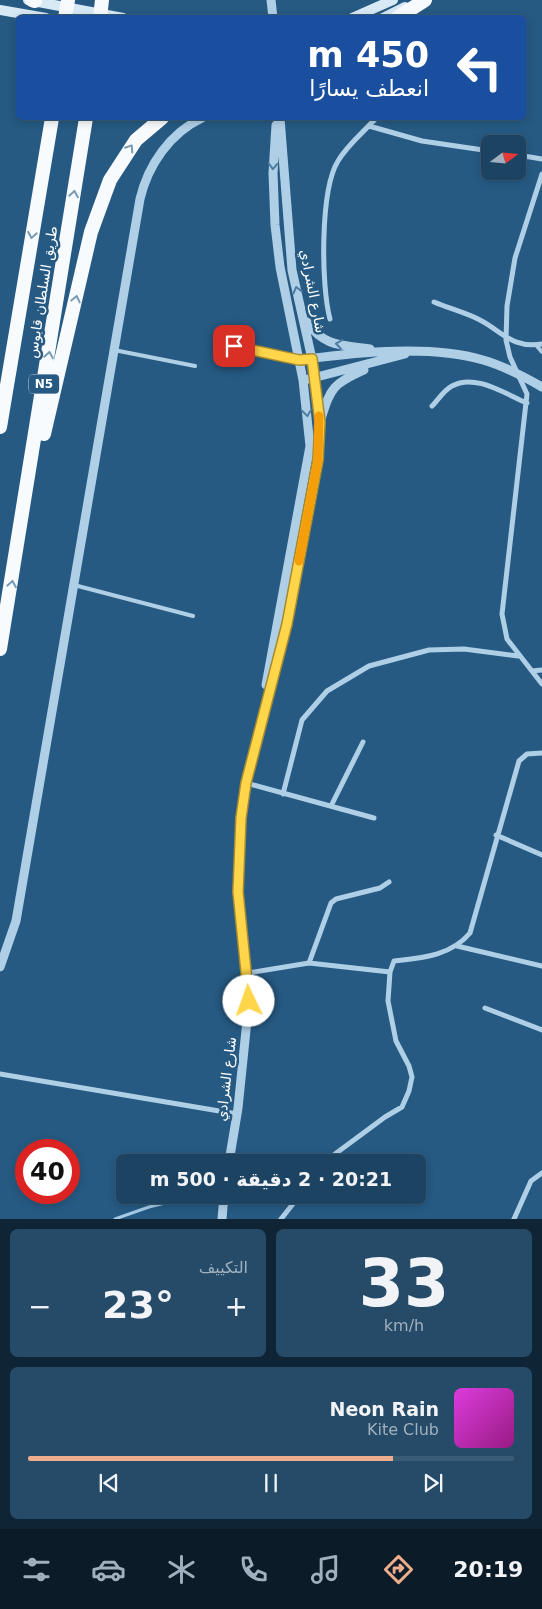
<!DOCTYPE html>
<html lang="ar">
<meta charset="utf-8">
<style>
body{margin:0;font-family:"DejaVu Sans","Noto Sans Arabic",sans-serif;background:#254b68;color:#f1f3f6;direction:rtl;height:100vh;display:flex;flex-direction:column;font-size:19px;white-space:nowrap}
*{box-sizing:border-box;margin:0}
p{font-size:16px;color:#a0b0be}
.icon{flex:none;width:28px;height:28px;fill:none;stroke:currentColor;stroke-width:2;stroke-linecap:round;stroke-linejoin:round}
.map{position:relative;height:1219px;overflow:hidden;direction:ltr}
.side{display:flex;flex-direction:column;gap:10px;padding:10px;background:#0f2536;flex:1}
.side>*{flex:none}
.banner{position:absolute;left:15px;top:15px;width:512px;height:105px;border-radius:8px;box-shadow:0 2px 8px #0003,0 0 0 1px #3a5c77;direction:rtl;background:#1a4fa0;color:#fff;overflow:hidden}
.needle{width:32px;rotate:74deg}
.tools{position:absolute;left:481px;top:135px;display:grid;gap:10px}
.tools a{display:grid;place-items:center;width:45px;height:45px;border-radius:8px;background:#1c4462;box-shadow:0 2px 8px #0003,0 0 0 1px #3a5c77;font-size:25px}
.speed{position:absolute;left:15px;top:1139px;display:flex;gap:10px;font-size:25px;font-weight:700;text-align:center}
.speed>*{display:grid;place-content:center;width:65px;height:65px;border-radius:50%;background:#1c4462;box-shadow:0 2px 8px #0003,0 0 0 1px #3a5c77;line-height:1}
.speed .limit{border:8px solid #d22;background:#fff;color:#111}
.pin{position:absolute;display:grid;place-items:center;width:42px;height:42px;color:#fff;margin:-21px;border-radius:10px;box-shadow:0 2px 8px #0006}
.me{position:absolute;width:55px;margin:-28px;rotate:357deg;stroke-linejoin:round;filter:drop-shadow(0 0 4px #0008)}
.turn{display:flex;align-items:center;gap:18px;height:105px;padding:0 15px;font-size:22px}
.turn .icon{width:65px;height:65px;stroke-width:2.5}
.turn b{display:block;font-size:35px;line-height:42px}
.big{font-size:38px;font-weight:800;line-height:1.1}
.side .widget{flex:1;display:flex;flex-direction:column;justify-content:center;gap:8px;min-width:0;padding:0 18px;border-radius:8px;background:#254b68}
.side .dial{align-items:center;gap:0}
.dial b{font-size:65px;line-height:1}
.song{display:flex;align-items:center;gap:15px}
.cover{width:60px;height:60px;border-radius:8px;background:linear-gradient(135deg,hsl(300 70% 55%),hsl(310 70% 35%))}
.played{height:5px;border-radius:2px;background:linear-gradient(90deg,#eead8d 75%,#3a5c77 75%)}
.keys{display:flex;justify-content:space-around;direction:ltr}
.heat{display:flex;justify-content:space-between;align-items:center;font-size:28px;direction:ltr}
.side .tiles{flex:1;display:grid;gap:10px;grid-template-columns:1fr 1fr}
.widget:last-child{grid-column:span 2}
.trip{position:absolute;left:116px;top:1154px;width:310px;height:50px;border-radius:8px;background:#1c4462;box-shadow:0 2px 8px #0003,0 0 0 1px #3a5c77;font-weight:800;line-height:50px;text-align:center;direction:rtl}
.tabs{display:flex;height:80px;justify-content:space-around;align-items:center;background:#0b1b27;color:#a0b0be}
.tabs .icon{width:35px;height:35px}
.tabs .on{color:#eead8d}
.tabs b{font-size:22px;color:#f1f3f6}
.map>svg:first-child{display:block}
.lines{fill:none;stroke-linecap:round;stroke-linejoin:round}
.stream{stroke:#a3cbe8;stroke-width:3}
.service{stroke:#afcfe7;stroke-width:4}
.minor{stroke:#afcfe7;stroke-width:5}
.tertiary{stroke:#afcfe7;stroke-width:9}
.secondary{stroke:#d8e9f6;stroke-width:10}
.trunk{stroke:#f8fbfe;stroke-width:14}
.oneway{stroke:#7a9ab4}
.oneway2{stroke:#4f7da1}
.route-casing{stroke:#a68a30;stroke-width:12}
.route{stroke:#ffd54a;stroke-width:9}
.slow{stroke:#f59e0b;stroke-width:9}
.labels{text-anchor:middle;stroke-width:5;stroke-linejoin:round;paint-order:stroke}
.shield{fill:#265a83;stroke:#beceda;stroke-width:1}
.shield-label{font-size:12px;font-weight:bold;fill:#fff}
.street-label{font-size:14px;fill:#fff;stroke:#265a83}
</style>
<div class="map">
<svg width="542" height="1219" viewBox="0 0 542 1219">
<rect width="100%" height="100%" fill="#265a83"/>
<g class="lines">
<path class="stream" d="M115,1219L149,1207L197,1195"/>
<path class="service" d="M536,345L542,352
M234,346L298,360
M114,350L195,366
M74,585L193,616"/>
<path class="minor" d="M369,126L422,141L490,151
M518,155L542,159
M542,174L515,258L507,306L506,340L510,357L527,394L502,614L507,639L542,684
M434,302C448,308 464,312 478,319C501,330 511,349 542,344
M330,319C321,286 320,190 338,161C348,144 364,132 376,118
M432,406C438,400 444,390 452,386C475,373 505,394 527,403
M532,671L542,670
M246,783L374,818
M283,794L302,720L327,691L369,666L429,650L464,649L518,656
M331,806L363,742
M496,835L542,855
M457,946L542,966
M309,963L331,903L336,899L380,888L389,882
M248,973L309,963L390,972
M485,1008L542,1030
M0,1074L237,1114
M327,1162L335,1154L385,1117L402,1107L409,1091L412,1077L409,1066L396,1041L388,1001L390,972L394,961C421,958 451,956 470,933L519,761L527,754L542,753
M281,1219L300,1195
M514,1219L531,1181L542,1173"/>
<path class="tertiary" d="M271,0L273,18
M307,322C324,347 342,345 370,349
M307,359C360,352 431,345 483,360C504,366 523,376 542,387
M309,379L405,354
M321,419C331,387 333,384 364,370
M266,685L310,446L303,380L280,267L275,225L273,173L276,125
M0,967L16,921L140,199C148,165 170,133 202,118
M229,1162L238,1108L249,1001L239,892L241,817L246,783L287,624L318,460L320,422L312,359L292,270L280,118
M222,1219L224,1195"/>
<path class="secondary" d="M28,0L123,18
M0,10L46,18
M352,18L393,0
M383,18L405,7"/>
<path class="trunk" d="M32,0L35,1
M65,18L68,0
M100,18L102,0
M397,18L425,0
M0,427L52,118
M44,434L91,232L110,180L136,140L162,118
M0,649L86,118"/>
</g>
<defs><path id="oneway-chevron" d="M-2-3.5L2.5 0L-2 3.5" fill="none" stroke-width="1.6" stroke-linecap="round" stroke-linejoin="round" transform="scale(1.25)"/></defs>
<g class="oneway">
<use href="#oneway-chevron" transform="translate(130 148) rotate(-57)"/>
<use href="#oneway-chevron" transform="translate(74 194) rotate(-81)"/>
<use href="#oneway-chevron" transform="translate(32 235) rotate(100)"/>
<use href="#oneway-chevron" transform="translate(76 299) rotate(-77)"/>
<use href="#oneway-chevron" transform="translate(49 355) rotate(-81)"/>
<use href="#oneway-chevron" transform="translate(12 584) rotate(-80)"/>
</g>
<g class="oneway2">
<use href="#oneway-chevron" transform="translate(273 166) rotate(93)"/>
<use href="#oneway-chevron" transform="translate(297 290) rotate(-104)"/>
<use href="#oneway-chevron" transform="translate(339 344) rotate(-172)"/>
<use href="#oneway-chevron" transform="translate(307 413) rotate(83)"/>
</g>
<g class="lines">
<defs>
<path id="route" d="M234,346L299,360L312,359L320,422L318,460L287,624L246,783L241,818L238,892L249,1001"/>
</defs>
<use href="#route" class="route-casing"/>
<use href="#route" class="route"/>
<path class="slow" d="M299,561L318,460L319,416"/>
</g>
<g class="labels">
<rect class="shield" x="29" y="374.5" width="30" height="19" rx="4"/>
<g class="shield-label">
<text x="44" y="388">N5</text>
</g>
<g class="street-label">
<text transform="translate(313 291) rotate(79)" y="5">شارع الشرادي</text>
<text transform="translate(42 292) rotate(-81)" y="5">طريق السلطان قابوس</text>
<text transform="translate(226 1079) rotate(-83)" y="5">شارع الشرادي</text>
</g>
</g>
</svg>
<div class="tools">
<a><svg class="needle" viewBox="-14 -14 28 28"><path d="M0-13l5 13h-10z" fill="#e53935"/><path d="M0 13l5-13h-10z" fill="#a0b0be"/></svg></a>
</div>
<div class="speed"><div class="limit">40</div></div>
<div class="pin" style="left:234px;top:346px;background:#d93025"><svg class="icon" aria-label="arrive" viewBox="0 0 24 24"><path d="M6 21V4h12l-3 4 3 4H6"/></svg></div>
<svg class="me" style="left:249px;top:1001px" viewBox="-20 -20 40 40"><circle r="19" fill="#fff"/><path d="M0-13L10 11 0 6-10 11z" fill="#ffd54a"/></svg>
<div class="trip">20:21 · 2 دقيقة · 500 m</div>
<div class="banner">
<div class="turn"><svg class="icon" aria-label="left" viewBox="0 0 24 24"><path d="M17 20v-9H6M10 6l-5 5 5 5"/></svg><div><b>450 m</b>انعطف يسارًا</div></div>
</div>
</div>
<section class="side">
<div class="tiles">
<div class="widget dial"><b>33</b><p>km/h</p></div>
<div class="widget"><p>التكييف</p>
<div class="heat"><a>−</a><b class="big">23°</b><a>+</a></div>
</div>
<div class="widget">
<div class="song"><i class="cover"></i><div><b>Neon Rain</b><p>Kite Club</p></div></div>
<div class="played"></div>
<div class="keys"><svg class="icon" aria-label="previous" viewBox="0 0 24 24"><path d="M18 5L8 12l10 7zM5 5v14"/></svg><svg class="icon" aria-label="pause" viewBox="0 0 24 24"><path d="M8 5v14M16 5v14"/></svg><svg class="icon" aria-label="next" viewBox="0 0 24 24"><path d="M6 5l10 7-10 7zM19 5v14"/></svg></div>
</div>
</div>
</section>
<nav class="tabs">
<b>20:19</b>
<svg class="icon on" aria-label="directions" viewBox="0 0 24 24"><path d="M12 3l9 9-9 9-9-9zM9 14v-3h6M13 9l2 2-2 2"/></svg>
<svg class="icon" aria-label="music" viewBox="0 0 24 24"><path d="M9 18V5l10-2v13"/><circle cx="6" cy="18" r="3"/><circle cx="16" cy="16" r="3"/></svg>
<svg class="icon" aria-label="phone" viewBox="0 0 24 24"><path d="M5 4h4l2 5-3 2q2 4 5 5l2-3 5 2v4C11 20 4 13 5 4z"/></svg>
<svg class="icon" aria-label="climate" viewBox="0 0 24 24"><path d="M12 3v18M4 7l16 10M4 17L20 7"/></svg>
<svg class="icon" aria-label="car" viewBox="0 0 24 24"><path d="M5 17H2v-5l4-1 3-4h7l3 4 3 1v5h-3M9 17h6M6 11h13"/><circle cx="7" cy="17" r="2"/><circle cx="17" cy="17" r="2"/></svg>
<svg class="icon" aria-label="filters" viewBox="0 0 24 24"><path d="M4 7h16M4 17h16"/><circle cx="9" cy="7" r="2"/><circle cx="15" cy="17" r="2"/></svg>
</nav>
